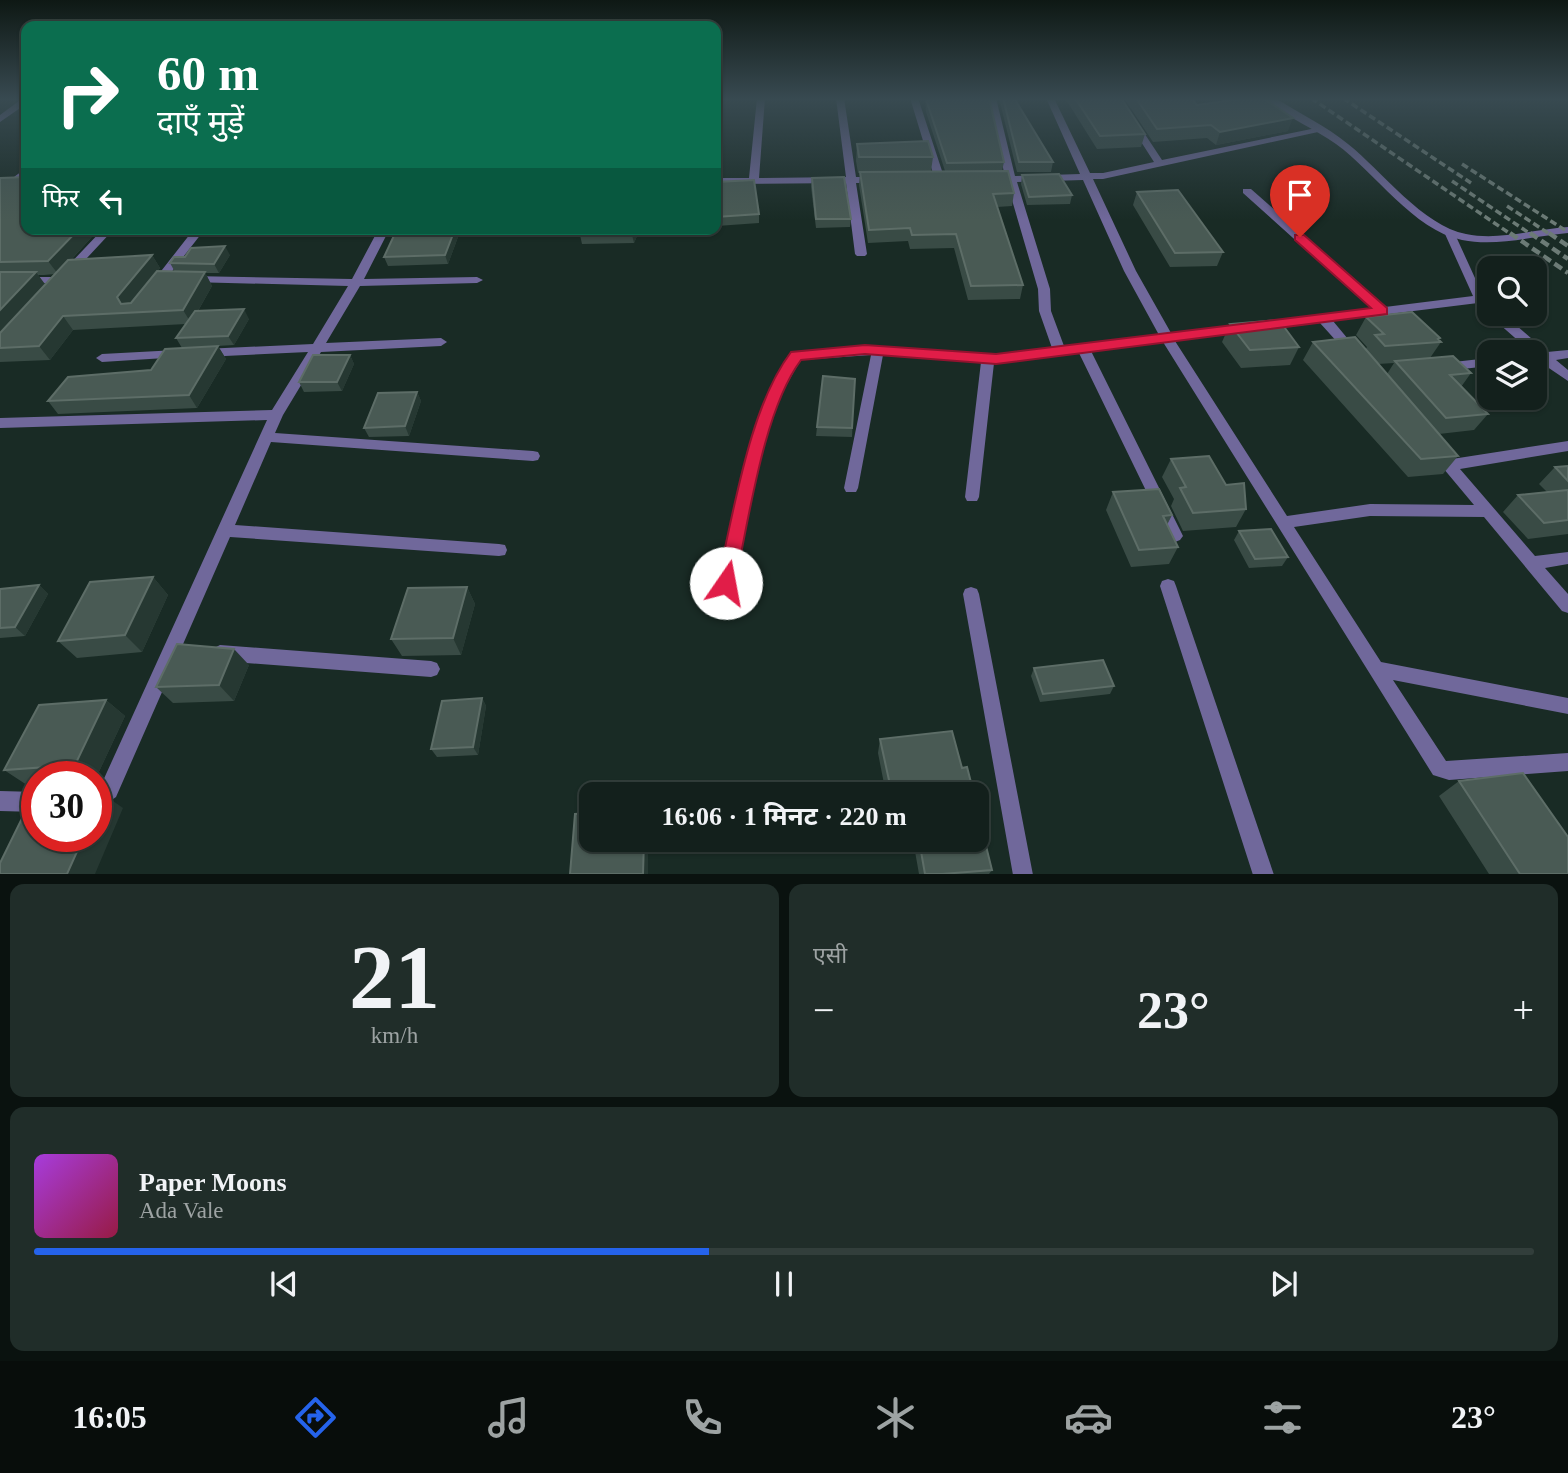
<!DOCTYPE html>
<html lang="hi">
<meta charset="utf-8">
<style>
body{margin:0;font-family:"Times New Roman","Noto Sans Devanagari",serif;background:#202d29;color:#f1f3f6;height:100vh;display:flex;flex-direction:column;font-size:26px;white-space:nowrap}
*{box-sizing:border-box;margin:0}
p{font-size:23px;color:#9da3a3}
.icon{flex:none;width:38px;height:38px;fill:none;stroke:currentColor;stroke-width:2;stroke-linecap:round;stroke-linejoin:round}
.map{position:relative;height:874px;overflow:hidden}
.side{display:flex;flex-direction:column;gap:10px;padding:10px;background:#0a120f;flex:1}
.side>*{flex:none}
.hud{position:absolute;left:21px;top:21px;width:700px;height:214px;border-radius:14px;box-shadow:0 2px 5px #0004,0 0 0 2px #323e3b;background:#0b6e4f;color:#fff;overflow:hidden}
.tools{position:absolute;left:1477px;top:256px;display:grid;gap:14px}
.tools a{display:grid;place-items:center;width:70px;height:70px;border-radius:14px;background:#13201c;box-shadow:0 2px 5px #0004,0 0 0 2px #323e3b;font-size:35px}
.speed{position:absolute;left:21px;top:761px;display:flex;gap:14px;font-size:35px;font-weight:700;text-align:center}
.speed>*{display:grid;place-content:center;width:91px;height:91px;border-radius:50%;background:#13201c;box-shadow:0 2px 5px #0004,0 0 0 2px #323e3b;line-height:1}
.speed .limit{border:10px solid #d22;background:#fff;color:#111}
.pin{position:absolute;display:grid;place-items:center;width:60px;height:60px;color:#fff;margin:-72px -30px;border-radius:50% 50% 50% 0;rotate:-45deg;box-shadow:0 0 7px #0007}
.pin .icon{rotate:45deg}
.me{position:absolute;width:77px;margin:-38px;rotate:12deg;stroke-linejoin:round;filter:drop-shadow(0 0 5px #0008)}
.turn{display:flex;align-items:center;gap:24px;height:147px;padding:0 21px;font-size:32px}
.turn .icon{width:91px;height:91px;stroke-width:2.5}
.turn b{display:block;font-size:49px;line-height:60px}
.then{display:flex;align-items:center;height:66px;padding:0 21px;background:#0003;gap:14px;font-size:26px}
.big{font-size:52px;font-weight:700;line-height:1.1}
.side .widget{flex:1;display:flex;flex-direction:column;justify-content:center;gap:10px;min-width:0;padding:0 24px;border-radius:14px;background:#202d29}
.side .dial{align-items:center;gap:0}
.dial b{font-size:91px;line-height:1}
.song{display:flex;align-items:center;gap:21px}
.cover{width:84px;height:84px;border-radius:10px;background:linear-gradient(135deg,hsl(280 70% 55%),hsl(340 70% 35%))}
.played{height:7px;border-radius:4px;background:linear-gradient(90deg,#2563eb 45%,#323e3b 45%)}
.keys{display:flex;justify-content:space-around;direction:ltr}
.heat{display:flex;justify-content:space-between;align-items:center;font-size:38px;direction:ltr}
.side .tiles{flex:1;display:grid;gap:10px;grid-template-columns:1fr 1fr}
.widget:last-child{grid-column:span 2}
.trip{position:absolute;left:579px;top:782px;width:410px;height:70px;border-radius:14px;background:#13201c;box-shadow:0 2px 5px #0004,0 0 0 2px #323e3b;font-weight:700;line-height:70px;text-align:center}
.dock{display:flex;height:112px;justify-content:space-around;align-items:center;background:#080d0b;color:#9da3a3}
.dock .icon{width:49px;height:49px}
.dock .on{color:#2563eb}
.dock b{font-size:32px;color:#f1f3f6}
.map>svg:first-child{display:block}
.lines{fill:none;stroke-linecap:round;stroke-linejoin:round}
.minor{fill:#70689b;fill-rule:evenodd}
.tertiary{fill:#70689b;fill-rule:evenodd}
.rail-far1{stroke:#6c7b76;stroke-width:3.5;stroke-dasharray:7 3.5;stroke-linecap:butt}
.rail{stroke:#6c7b76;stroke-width:4.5;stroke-dasharray:9 4.5;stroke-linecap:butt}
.wall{fill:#394b45;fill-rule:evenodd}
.shaded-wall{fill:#263832}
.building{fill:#495a54;stroke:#5d6d67;stroke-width:2}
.route{fill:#e11d48;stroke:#92132f;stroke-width:2}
</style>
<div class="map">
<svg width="1568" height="875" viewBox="0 0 1568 875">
<rect width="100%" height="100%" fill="#192b25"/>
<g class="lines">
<path class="minor" d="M23,98H26V104L0,122V115Z
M757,98H765L759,178L846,177L836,98H844L856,177H879L884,180L879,183H856L867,254L865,256H857L855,254L846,183L716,184V178H749Z
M910,98H918L945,180L944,182L935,180Z
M988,98H996L1015,176L1080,174L1046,98H1054L1090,173H1103L1154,162L1113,98H1121L1162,160L1321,127L1323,129L1318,132L1103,179H1093L1136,271L1171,333L1372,309L1243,193V189H1251L1385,307L1473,296L1445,234L1450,231L1454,232L1480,289L1489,301V307H1481L1478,303L1333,321L1358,351L1352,355L1348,354L1320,323L1175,341L1287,516L1370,504L1474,505L1433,456L1431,452L1433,448H1443L1452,459L1568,441V451L1460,469L1535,556L1568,552V564L1545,568L1568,594V613L1562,611L1484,517L1370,516L1294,527L1381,662L1568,698V714L1393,680L1446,761L1568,753V771L1449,780L1433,775L1163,342L1091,351L1183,536L1180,540L1175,542L1170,540L1079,353L994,363L979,497L977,501H967L965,497L981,362L883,355L858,488L856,492H846L844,488L871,355L801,360C758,426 749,507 734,583L732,588L726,590L720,588L718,583C735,503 747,422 792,353L865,346L996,355L1052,348L1039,311L1038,289L1007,183H994L989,180L994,177H1005ZM1083,180L1124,271L1159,335L1064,346L1051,311L1050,289L1017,182Z
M26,168V176L18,184H10V180Z
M103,229H114L73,273H65V269Z
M194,229H205L159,288H151V284Z
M292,229H417V233L413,234H387L364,279L477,277L483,280L477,283L360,286L326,343L441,338L447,342L441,346L321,352L283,415L275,433L533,451L538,452L540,456L538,460L533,461L271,442L235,525L499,544L505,545L507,550L505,555L499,556L230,537L116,797L96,811V788L102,783L267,420L0,428V418L272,410L308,352L204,357L198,353L204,349L313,344L348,286L190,282L184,279L190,276L352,279L377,232H297Z
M433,229H515L516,231L511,234H437L433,233Z
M0,277H61L67,280L61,283H0Z
M1489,311V313H1502L1547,352L1568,350V358L1556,360L1568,370V381L1537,360L1535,352H1531L1490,316L1488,313Z
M177,350L181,351L183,354L181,357L102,362L96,358L102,354Z
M1489,358V366L1445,371L1439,367L1445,363Z
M1168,579L1174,581L1176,586L1274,875H1253L1160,586L1162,581Z
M971,587L977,589L979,594L1033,875H1013L963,594L965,589Z
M220,645L431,661L437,663L440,669L437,675L431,677L220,661L214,658L211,653L214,648Z
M0,791L37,792V812L0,811Z"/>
<path class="tertiary" d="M1265,98H1275C1299,113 1326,126 1348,144C1382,171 1423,226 1466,234C1499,241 1535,229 1568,227V233C1533,236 1497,247 1462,240C1413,230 1375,172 1336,144C1314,128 1285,117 1265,98Z"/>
<path class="rail-far1" d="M1311,98L1512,235
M1343,98L1471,183
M1462,164L1568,232
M1452,181L1532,235
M1507,206L1551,235"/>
<path class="rail" d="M1510,233L1568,273
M1530,233L1568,259
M1549,233L1568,246"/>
</g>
<path class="wall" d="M925,98H989L1004,162L1002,171L1014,193L1012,206L997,207L1023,285L1020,299L968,300L954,248L910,249L908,241L868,243L859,185L860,173H858L856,161L857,144L933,157L931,171H945L926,112Z
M999,98H1014L1053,162L1051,172H1017Z
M1065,98H1121L1145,134L1141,147L1097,149Z
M1124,98H1191L1197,105L1288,131L1216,145L1207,138L1153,142Z
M1022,175L1072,195L1070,204L1027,205L1021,184Z
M0,178L26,229H99L72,259L152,255L160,268L148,283L175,272L170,263L230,255L219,273H205L212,286L198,311L249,319L234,345L182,348L176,338L186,324L73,330L50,360L0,362ZM55,274L45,284L38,275H44Z
M812,178L851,219L850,227L816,228L811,187Z
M1137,192L1223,252L1217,266L1170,267L1133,205Z
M716,210L759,214V223L717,226Z
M397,229H456L458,237L448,264L388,266L384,257Z
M640,229L634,243L582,244L580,235Z
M1366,317L1440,338L1439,340L1441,342L1430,358L1471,373L1461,387L1488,414L1474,430L1439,434L1458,456L1443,474L1408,477L1303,360L1313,342L1365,350L1367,347L1356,335ZM1394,363L1387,374L1378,364Z
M1230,324L1299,347L1290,365L1241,368L1222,342Z
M218,346L226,359L197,408L58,414L48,401L151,370Z
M350,355L354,364L342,391L304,392L299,382Z
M855,379L852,437L816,436L817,427Z
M417,392L421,401L409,436L369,437L364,428Z
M1171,459L1226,485L1246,509L1236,527L1183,531L1171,506L1174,499L1162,477Z
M1568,466V534L1528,539L1503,512L1518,495L1547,492L1539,484L1555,467Z
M1113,492L1172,515L1167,525L1178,547L1169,564L1131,567L1106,510Z
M1239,531L1288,557L1282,566L1249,568L1234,540Z
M153,577L168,595L142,652L77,658L58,641Z
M39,585L48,594L25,636L0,638V589Z
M467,587L475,604L461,655L402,656L391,639Z
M249,665L234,701L173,703L156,687Z
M1034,668L1114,686L1110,694L1040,702L1031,676Z
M482,698L486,706L478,755L437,757L431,749Z
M106,700L125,716L96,778L37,777V784L27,785L4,770Z
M880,739L962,768L974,794H886L878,753Z
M1459,781L1568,874H1489L1439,796Z
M913,840H976L992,870L989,874H919Z"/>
<path class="shaded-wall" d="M1293,118L1288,131L1216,145L1220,132Z
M79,229H99L58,274L48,261Z
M455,229H456L458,237L448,264L445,255Z
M635,229H640L634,243L632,235Z
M225,246L230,255L219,273L214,264Z
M152,255L160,268L126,311L117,297Z
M36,272L46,286L0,335V310Z
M205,272L212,286L191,323L183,310Z
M244,309L249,319L234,345L228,336Z
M63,316L73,330L50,360L39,346Z
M218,346L226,359L197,408L189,395Z
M350,355L354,364L342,391L337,382Z
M417,392L421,401L409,436L405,426Z
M153,577L168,595L142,652L125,635Z
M39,585L48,594L25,636L15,627Z
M467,587L475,604L461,655L453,638Z
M234,649L249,665L234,701L219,685Z
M482,698L486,706L478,755L473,747Z
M106,700L125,716L96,778L91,777L75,765Z
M103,794L123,808L95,874H67L84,836H96V809Z
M644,840H648V874H643Z"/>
<path class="building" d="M927,98H989L1004,162L947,163L927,102Z
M1003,98H1014L1053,162H1019Z
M1075,98H1121L1145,134L1100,136Z
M1136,98H1191L1197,105L1246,98H1263L1293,118L1220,132L1211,125L1157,129Z
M928,141L933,157H859L857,144Z
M1008,171L1014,193L993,194L1023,285L971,286L956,234L912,235L910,228L869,230L860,172Z
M1059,174L1072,195L1029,197L1022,175Z
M26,177V229H79L48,261L0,262V178Z
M844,177L851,219H816L812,178Z
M754,180L759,214L716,217V182Z
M1178,190L1223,252L1175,253L1137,192Z
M397,229H455L445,255L384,257Z
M582,229H635L632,235H580Z
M225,246L214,264L170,263L174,257H185L191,248Z
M152,255L117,297L121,304L131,303L157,271L205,272L183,310L63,316L39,346L0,348V333L68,260Z
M0,272H36L0,310Z
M244,309L228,336L176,338L195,311Z
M1412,312L1440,338L1438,339L1441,342L1385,346L1375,335L1384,334L1366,317Z
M1279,320L1299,347L1250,350L1230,324Z
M1355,337L1458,456L1421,459L1313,342Z
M218,346L189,395L48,401L68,377L151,370L165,349Z
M313,355H350L337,382H299Z
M1453,356L1471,373L1450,375L1488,414L1446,418L1395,361Z
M823,376L855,379L852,428L817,427Z
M417,392L405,426L364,428L378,393Z
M1209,456L1226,485L1244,483L1246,509L1193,513L1180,488L1186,487L1171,459Z
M1568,466V481L1555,467Z
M1159,489L1172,515L1163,516L1178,547L1139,550L1113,492Z
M1568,490V520L1544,523L1518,495Z
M1271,529L1288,557L1255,559L1239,531Z
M153,577L125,635L58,641L90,582Z
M39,585L15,627L0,628V589Z
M467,587L453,638L391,639L408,588Z
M177,644L234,649L219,685L156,687Z
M1103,660L1114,686L1043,694L1034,668Z
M482,698L473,747L431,749L442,701Z
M106,700L75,765L4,770L39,705Z
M952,731L962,768L967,767L974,794H892L880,739Z
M1523,773L1568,837V874H1520L1459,781Z
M103,794L96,809V795Z
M31,800H37V836H84L67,874H0V863Z
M976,806L992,870L942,874H925L919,840H976Z
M592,813V840H644L643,874H570L575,814Z"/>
<linearGradient id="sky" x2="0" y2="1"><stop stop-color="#0e1814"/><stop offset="0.45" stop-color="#384a51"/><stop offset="1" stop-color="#384a51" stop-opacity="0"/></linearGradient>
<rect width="1568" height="220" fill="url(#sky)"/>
<path class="route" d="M1295,235H1304L1387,308V314L996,364L865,354L801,360C763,411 749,520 735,583L732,589H719L717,583C734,514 748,409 791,352L865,345L996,354L1371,308L1295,240Z"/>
</svg>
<div class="tools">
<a><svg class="icon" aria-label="search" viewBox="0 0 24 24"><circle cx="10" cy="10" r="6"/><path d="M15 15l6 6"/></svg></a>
<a><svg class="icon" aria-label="layers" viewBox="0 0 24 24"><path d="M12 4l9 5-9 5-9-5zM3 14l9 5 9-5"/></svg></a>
</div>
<div class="speed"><div class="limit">30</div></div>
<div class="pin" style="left:1300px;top:237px;background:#d93025"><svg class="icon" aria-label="arrive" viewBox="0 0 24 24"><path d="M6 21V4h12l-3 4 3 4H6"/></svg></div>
<svg class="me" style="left:726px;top:583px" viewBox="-20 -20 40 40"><circle r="19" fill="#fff"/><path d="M0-13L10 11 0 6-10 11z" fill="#e11d48"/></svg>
<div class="trip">16:06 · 1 मिनट · 220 m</div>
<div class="hud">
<div class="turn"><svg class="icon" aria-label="right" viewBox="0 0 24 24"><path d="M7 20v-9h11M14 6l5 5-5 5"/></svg><div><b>60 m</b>दाएँ मुड़ें</div></div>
<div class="then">फिर<svg class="icon" aria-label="left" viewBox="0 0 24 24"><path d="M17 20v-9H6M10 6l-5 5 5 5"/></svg></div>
</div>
</div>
<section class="side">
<div class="tiles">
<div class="widget dial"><b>21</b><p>km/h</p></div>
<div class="widget"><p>एसी</p>
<div class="heat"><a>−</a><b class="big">23°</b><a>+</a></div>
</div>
<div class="widget">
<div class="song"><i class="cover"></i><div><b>Paper Moons</b><p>Ada Vale</p></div></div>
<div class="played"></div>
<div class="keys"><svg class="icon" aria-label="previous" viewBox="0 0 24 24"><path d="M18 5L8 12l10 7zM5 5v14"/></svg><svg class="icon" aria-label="pause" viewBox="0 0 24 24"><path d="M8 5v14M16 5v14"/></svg><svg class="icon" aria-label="next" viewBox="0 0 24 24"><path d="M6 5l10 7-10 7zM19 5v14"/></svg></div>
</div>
</div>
</section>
<nav class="dock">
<b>16:05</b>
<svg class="icon on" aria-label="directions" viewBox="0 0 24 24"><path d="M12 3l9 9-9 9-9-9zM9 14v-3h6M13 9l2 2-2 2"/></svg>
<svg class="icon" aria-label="music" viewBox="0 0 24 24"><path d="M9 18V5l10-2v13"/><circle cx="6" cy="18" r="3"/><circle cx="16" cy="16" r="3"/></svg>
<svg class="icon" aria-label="phone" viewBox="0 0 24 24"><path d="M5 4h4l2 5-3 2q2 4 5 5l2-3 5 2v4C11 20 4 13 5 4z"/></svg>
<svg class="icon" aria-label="climate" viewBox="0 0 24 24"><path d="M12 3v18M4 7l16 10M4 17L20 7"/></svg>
<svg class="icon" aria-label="car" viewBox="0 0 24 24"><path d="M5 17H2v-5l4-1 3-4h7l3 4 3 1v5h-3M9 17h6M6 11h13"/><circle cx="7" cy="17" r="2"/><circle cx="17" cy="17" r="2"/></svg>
<svg class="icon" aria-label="filters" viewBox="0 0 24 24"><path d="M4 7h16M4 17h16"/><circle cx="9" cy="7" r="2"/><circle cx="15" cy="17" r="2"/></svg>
<b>23°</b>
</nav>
